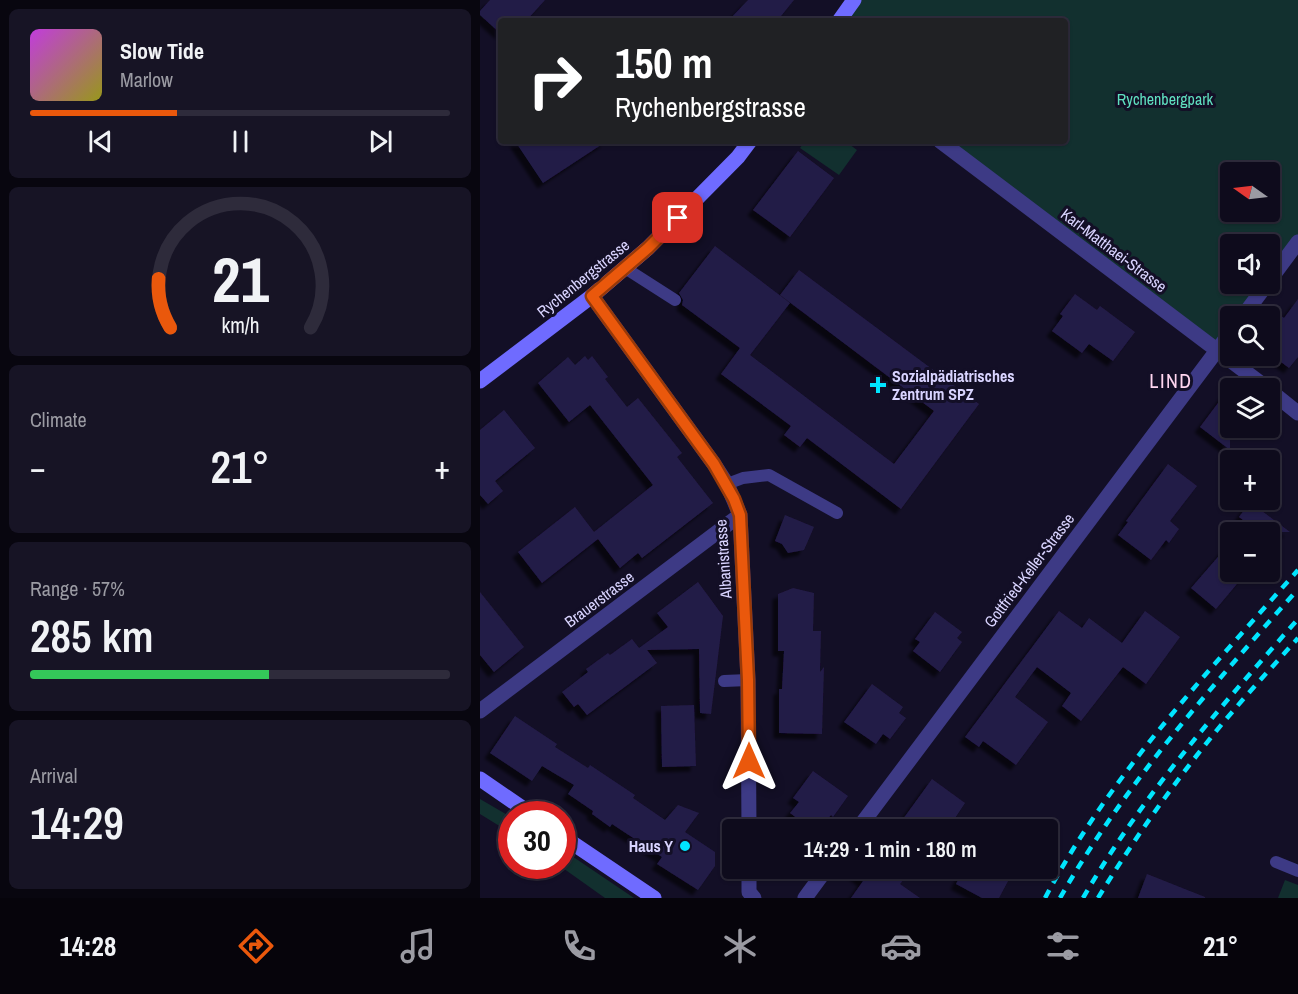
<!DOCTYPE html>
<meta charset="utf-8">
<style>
body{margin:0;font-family:"Archivo Narrow",sans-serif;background:#171425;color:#f1f3f6;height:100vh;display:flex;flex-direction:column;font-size:22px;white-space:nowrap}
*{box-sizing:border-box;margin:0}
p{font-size:20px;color:#9b9ba3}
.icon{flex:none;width:33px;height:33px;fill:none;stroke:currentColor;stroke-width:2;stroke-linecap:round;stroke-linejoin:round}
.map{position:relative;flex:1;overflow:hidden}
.details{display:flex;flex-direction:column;gap:9px;padding:9px;background:#08060f;width:480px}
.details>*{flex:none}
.banner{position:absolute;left:18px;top:18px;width:570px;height:126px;border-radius:6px;box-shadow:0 2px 4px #0004,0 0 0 2px #2e2b3b;background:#202124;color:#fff;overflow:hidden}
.needle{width:39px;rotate:284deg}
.tools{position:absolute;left:740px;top:162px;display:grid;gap:12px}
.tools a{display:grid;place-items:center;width:60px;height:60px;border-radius:6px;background:#0e0b1c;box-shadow:0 2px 4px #0004,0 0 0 2px #2e2b3b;font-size:30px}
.speed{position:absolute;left:18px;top:801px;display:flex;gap:12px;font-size:30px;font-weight:700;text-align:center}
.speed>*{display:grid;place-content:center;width:78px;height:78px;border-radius:50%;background:#0e0b1c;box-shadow:0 2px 4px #0004,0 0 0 2px #2e2b3b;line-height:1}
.speed .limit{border:9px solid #d22;background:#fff;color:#111}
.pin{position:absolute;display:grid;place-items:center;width:51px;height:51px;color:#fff;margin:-26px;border-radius:12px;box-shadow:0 3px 9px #0006}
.me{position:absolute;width:66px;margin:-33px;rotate:0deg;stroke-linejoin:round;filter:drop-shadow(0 0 4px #0008)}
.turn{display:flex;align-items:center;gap:21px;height:126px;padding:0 18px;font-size:27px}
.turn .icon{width:78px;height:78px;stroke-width:2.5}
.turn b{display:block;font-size:42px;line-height:51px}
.big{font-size:45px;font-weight:600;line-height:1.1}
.details .widget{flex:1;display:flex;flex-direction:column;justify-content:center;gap:9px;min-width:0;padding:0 21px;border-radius:9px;background:#171425}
.details .dial{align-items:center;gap:0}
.dial svg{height:156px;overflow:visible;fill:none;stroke:#2e2b3b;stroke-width:7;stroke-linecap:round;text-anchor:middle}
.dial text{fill:#f1f3f6;stroke:none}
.song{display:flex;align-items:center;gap:18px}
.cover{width:72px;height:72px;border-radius:9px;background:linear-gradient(135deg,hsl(290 70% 55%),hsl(60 70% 35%))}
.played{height:6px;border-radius:3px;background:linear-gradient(90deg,#ea580c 35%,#2e2b3b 35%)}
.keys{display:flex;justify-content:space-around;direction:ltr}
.heat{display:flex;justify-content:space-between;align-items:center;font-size:33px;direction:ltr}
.charge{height:9px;border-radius:4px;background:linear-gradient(90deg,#34c759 57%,#2e2b3b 0)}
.trip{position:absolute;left:242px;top:819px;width:336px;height:60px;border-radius:6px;background:#0e0b1c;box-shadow:0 2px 4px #0004,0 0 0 2px #2e2b3b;font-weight:600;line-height:60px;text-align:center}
.dock{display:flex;height:96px;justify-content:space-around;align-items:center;background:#06040b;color:#9b9ba3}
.dock .icon{width:42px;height:42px}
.dock .active{color:#ea580c}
.dock b{font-size:27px;color:#f1f3f6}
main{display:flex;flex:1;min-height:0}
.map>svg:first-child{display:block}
.green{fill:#12302f;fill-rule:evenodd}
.building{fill:#241b47;filter:url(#shadow)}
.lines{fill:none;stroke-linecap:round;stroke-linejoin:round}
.lane{stroke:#3d3a85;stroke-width:12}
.street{stroke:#3d3a85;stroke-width:15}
.secondary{stroke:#6f6bff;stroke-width:15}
.rail{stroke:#00e5ff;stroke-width:4.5;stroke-dasharray:9 8;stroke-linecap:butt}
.route-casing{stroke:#983908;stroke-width:15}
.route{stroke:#ea580c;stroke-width:10}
.poi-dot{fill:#00e5ff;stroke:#130f26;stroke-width:2}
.labels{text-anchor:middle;stroke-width:6;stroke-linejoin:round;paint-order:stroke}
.park-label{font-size:16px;fill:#5fe0c0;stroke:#130f26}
.street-label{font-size:16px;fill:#d9d4ff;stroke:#130f26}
.poi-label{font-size:16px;font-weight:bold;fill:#d9d4ff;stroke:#130f26;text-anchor:start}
.quarter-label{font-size:20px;letter-spacing:1.5px;fill:#ffd6f0;stroke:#130f26}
</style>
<main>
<section class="details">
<div class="widget">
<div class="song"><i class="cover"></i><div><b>Slow Tide</b><p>Marlow</p></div></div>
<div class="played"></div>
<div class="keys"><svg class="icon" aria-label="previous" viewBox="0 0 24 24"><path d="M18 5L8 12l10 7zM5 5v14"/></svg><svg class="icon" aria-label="pause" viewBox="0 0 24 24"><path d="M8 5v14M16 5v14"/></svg><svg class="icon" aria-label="next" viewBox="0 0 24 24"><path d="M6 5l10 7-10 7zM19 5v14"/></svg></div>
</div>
<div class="widget dial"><svg viewBox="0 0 100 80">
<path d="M14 69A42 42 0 1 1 86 69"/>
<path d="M14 69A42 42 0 0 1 8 44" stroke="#ea580c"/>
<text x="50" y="56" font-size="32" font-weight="700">21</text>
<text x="50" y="72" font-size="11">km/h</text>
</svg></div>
<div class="widget"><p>Climate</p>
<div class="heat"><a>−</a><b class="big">21°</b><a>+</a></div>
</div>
<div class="widget"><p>Range · 57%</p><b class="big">285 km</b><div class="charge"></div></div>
<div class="widget"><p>Arrival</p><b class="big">14:29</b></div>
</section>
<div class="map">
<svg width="818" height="898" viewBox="0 0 818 898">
<defs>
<filter id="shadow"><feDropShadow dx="-5.5" dy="5.5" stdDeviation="1.5" flood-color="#0009"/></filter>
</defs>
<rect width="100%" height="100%" fill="#130f26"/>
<path class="green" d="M374,0H818V242L789,281V244H750V284H787L763,316H750V333L738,350L460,141H585V21H359ZM750,172H789V212H750Z
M325,141H365L377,150L359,175L320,148Z
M0,799L31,817V833L0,814Z
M83,850L154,898H125L80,866H82Z
M805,880L818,885V898H798Z"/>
<path class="building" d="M10,0H65L46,21H21V34L0,15V11Z
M268,0H314L297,21H248Z
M35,141H127L63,183Z
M318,151L354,178L310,237L273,210Z
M235,246L310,303L270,355L414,464L454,411L300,295L319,270L499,404L421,509L327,438L320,447L304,435L311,426L241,374L260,348L202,305L203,300L199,293Z
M595,294L617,310L620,306L655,332L633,361L609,344L602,353L572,331L583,316L580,314Z
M818,299V357L809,368L789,353V330L800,315L804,318Z
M105,356L108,360L112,356L128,377L125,379L147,407L158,398L202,453L197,457L233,503L162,558L158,553L140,568L118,539L62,583L38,552L95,507L114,532L173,485L110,405L89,422L58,383L88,357L95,365Z
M750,387V450L720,427Z
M24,410L55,448L15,481L23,491L8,504L0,495V430Z
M688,464L717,486L690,521L699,529L689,543L686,540L671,560L638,535L648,522L646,521Z
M770,502L810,532H759L767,523L759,517Z
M305,515L334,527L324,550L308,553L302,544L295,541Z
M750,543V572H767L736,609L711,588Z
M218,582L243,616L231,714L220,713L219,649L167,650L177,663L107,715L98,704L94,707L82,692L108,672L106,669L128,653L130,655L152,639L159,648L188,627L177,613Z
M313,588L334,593L333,631H341L340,672L344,667L342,734L299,733V689H302L304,651H298V594Z
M0,592L44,647L14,672L0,655Z
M579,611L602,628L609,618L642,643L665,611L700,637L666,684L643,667L601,721L582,706L591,693L557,667L535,697L568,722L536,765L503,741L499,747L485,737Z
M455,612L482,632L477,638L482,642L460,672L433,651L440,642L435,639Z
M392,684L423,707L419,713L426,718L410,739L403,734L396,744L364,722Z
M214,705L216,766L182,767L181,706Z
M35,716L77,744L75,747L108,768L110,765L155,795L153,798L185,820L198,805L219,813L205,832L235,852V866L218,890L177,864L182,857L132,824L130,827L112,814L113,811L88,794L94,785L62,766L52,781L10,753Z
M333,771L368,796L353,817L351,815L340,829L333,824L330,828L310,813L319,802L313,798Z
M452,779L485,803L467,830H438L423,819Z
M367,868H410L424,879L420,884L440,898H371L383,881Z
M484,868L503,877L508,868H535L519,898H502L476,884Z
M667,874L725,897V898H658Z"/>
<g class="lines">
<path class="lane" d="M145,268L195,300
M247,484L263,478L289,475L357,513
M244,681L268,680
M796,862L818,871"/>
<path class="street" d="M460,141L787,388
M789,281L818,242
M112,296L234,464L247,484L260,515L268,680L269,830
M763,316L787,284
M789,390L818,413
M0,711L260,515
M377,830L750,333
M269,868V892L274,898
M325,898L347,868"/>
<path class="secondary" d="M359,21L374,0
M0,381L112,296L168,248L258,157L270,141
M0,779L51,814
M82,836L174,898"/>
<path class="rail" d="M565,898C630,775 727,673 818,570
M580,898C647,781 730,689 818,589
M603,898C664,793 738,710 818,619
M618,898C651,844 686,794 725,745C754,708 787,673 818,638"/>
</g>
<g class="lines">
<defs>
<path id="route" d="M198,218L168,248L112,296L234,464L254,499L260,515L268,680L269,761"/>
</defs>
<use href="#route" class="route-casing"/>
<use href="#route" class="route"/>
</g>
<g class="poi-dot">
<path d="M395 376h6v6h6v6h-6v6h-6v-6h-6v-6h6z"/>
<circle cx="205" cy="846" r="6"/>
</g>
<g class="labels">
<g class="park-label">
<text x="685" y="105">Rychenbergpark</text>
</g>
<g class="street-label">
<text transform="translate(634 250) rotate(37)" y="6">Karl-Matthaei-Strasse</text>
<text transform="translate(103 278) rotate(-39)" y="6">Rychenbergstrasse</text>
<text transform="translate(243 559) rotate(-94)" y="6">Albanistrasse</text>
<text transform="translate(549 570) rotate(-53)" y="6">Gottfried-Keller-Strasse</text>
<text transform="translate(119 599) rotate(-37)" y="6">Brauerstrasse</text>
</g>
<g class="poi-label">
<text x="412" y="382">Sozialpädiatrisches<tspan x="412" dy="18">Zentrum SPZ</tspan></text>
<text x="193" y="852" text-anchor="end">Haus Y</text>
</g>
<g class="quarter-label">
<text x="691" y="388">LIND</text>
</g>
</g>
</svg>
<div class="tools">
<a><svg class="needle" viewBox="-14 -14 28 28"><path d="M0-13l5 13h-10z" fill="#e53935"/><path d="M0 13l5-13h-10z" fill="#9b9ba3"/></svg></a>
<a><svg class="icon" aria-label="sound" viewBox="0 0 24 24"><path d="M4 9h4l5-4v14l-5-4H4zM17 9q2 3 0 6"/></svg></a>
<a><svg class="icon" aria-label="search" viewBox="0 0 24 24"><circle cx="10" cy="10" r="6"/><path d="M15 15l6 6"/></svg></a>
<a><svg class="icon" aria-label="layers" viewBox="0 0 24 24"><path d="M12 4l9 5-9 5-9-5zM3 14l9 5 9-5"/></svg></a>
<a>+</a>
<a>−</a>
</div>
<div class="speed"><div class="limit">30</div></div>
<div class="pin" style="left:198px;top:218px;background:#d93025"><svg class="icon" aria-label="arrive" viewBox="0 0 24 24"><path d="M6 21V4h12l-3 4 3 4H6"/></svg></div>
<svg class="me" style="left:269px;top:761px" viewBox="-20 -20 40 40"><path d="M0-17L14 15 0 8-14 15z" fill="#ea580c" stroke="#fff" stroke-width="4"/></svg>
<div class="trip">14:29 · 1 min · 180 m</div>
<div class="banner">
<div class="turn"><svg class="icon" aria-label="right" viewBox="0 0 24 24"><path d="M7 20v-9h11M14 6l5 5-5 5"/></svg><div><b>150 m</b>Rychenbergstrasse</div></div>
</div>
</div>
</main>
<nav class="dock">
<b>14:28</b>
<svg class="icon active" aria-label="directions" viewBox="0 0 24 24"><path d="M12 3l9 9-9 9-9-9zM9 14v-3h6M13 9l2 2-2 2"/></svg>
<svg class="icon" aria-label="music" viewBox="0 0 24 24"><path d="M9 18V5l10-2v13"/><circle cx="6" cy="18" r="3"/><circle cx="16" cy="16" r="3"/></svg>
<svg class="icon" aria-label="phone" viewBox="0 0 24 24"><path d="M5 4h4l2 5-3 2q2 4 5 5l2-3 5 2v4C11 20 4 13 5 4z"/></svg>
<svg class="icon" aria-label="climate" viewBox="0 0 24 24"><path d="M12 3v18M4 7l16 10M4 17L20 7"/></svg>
<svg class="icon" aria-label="car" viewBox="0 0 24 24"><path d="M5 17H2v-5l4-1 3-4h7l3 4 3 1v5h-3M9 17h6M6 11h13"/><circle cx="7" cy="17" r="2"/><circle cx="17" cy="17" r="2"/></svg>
<svg class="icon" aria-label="filters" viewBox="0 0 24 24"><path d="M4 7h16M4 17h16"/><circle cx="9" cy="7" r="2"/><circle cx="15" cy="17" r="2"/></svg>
<b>21°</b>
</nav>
